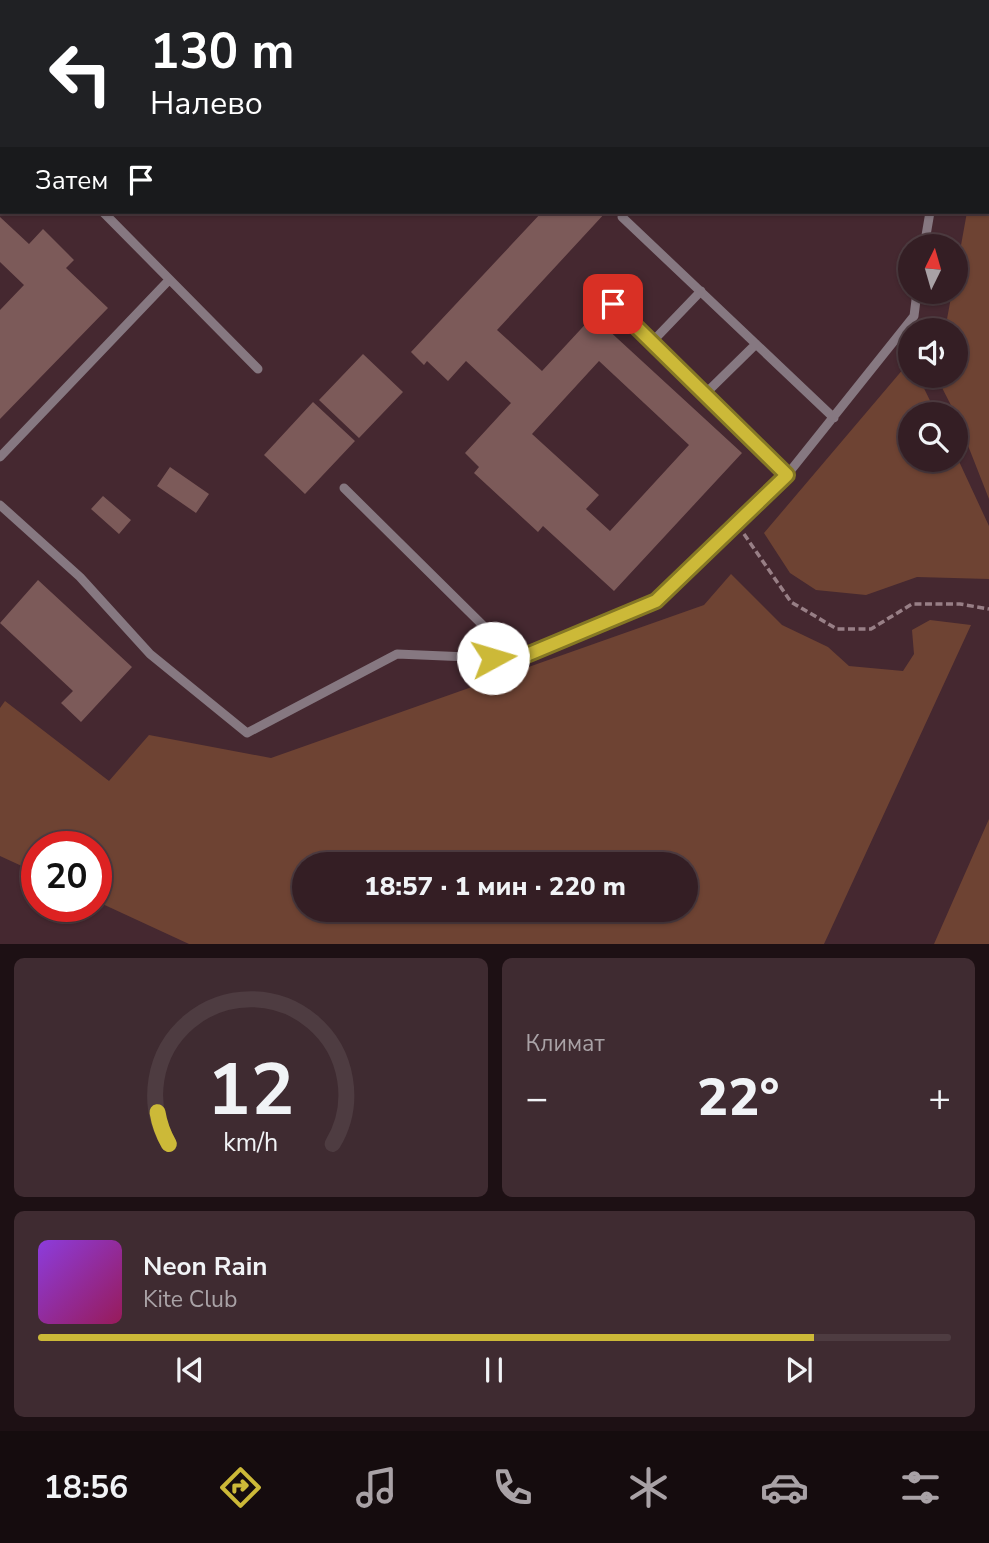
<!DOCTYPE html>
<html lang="ru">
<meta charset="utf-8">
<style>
body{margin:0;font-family:"Nunito Sans",sans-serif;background:#3f2b31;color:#f1f3f6;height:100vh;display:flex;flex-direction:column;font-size:26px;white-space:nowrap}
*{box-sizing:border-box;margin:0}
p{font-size:23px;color:#a9a2a6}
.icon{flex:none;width:38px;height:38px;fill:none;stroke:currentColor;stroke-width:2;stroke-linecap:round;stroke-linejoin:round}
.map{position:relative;height:944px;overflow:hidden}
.panel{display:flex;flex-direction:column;gap:14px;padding:14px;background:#1d1014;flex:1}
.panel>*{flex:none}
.top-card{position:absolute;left:0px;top:0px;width:990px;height:214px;box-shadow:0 2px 5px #0004,0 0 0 2px #4e3c41;background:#202124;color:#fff;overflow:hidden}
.needle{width:46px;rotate:5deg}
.controls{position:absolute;left:898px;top:234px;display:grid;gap:14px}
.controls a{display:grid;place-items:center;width:70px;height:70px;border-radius:50%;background:#341e24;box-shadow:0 2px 5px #0004,0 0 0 2px #4e3c41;font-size:35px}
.speed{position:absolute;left:21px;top:831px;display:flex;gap:14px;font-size:35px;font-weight:700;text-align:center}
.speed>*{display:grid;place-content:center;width:91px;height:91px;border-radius:50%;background:#341e24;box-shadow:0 2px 5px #0004,0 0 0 2px #4e3c41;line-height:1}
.speed .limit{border:10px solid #d22;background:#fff;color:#111}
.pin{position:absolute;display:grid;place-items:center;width:60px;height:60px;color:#fff;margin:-30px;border-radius:14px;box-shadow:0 4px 10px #0006}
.me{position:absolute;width:77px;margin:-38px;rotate:84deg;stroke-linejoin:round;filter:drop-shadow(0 0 5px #0008)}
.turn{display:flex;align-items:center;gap:24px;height:147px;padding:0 35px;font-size:32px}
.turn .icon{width:91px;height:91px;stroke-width:2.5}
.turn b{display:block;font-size:49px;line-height:60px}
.then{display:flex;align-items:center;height:66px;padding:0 35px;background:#0003;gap:14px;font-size:26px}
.big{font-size:52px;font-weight:800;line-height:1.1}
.panel .tile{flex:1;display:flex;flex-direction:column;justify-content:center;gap:10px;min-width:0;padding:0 24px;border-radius:10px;background:#3f2b31}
.panel .dial{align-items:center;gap:0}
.dial svg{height:182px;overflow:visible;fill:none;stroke:#4e3c41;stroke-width:7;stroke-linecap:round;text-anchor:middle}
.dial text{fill:#f1f3f6;stroke:none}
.song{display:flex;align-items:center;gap:21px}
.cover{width:84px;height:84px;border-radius:10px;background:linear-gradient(135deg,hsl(270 70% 55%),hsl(330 70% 35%))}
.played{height:7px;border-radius:4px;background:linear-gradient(90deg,#ccb938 85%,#4e3c41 85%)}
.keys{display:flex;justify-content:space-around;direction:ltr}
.heat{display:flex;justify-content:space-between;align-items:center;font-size:38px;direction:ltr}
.panel .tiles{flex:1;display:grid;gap:14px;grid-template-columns:1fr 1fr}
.tile:last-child{grid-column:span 2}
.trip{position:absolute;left:292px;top:852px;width:406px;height:70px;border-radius:35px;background:#341e24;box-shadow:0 2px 5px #0004,0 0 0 2px #4e3c41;font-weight:800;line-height:70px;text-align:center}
.menu{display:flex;height:112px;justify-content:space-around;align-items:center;background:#150c0e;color:#a9a2a6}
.menu .icon{width:49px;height:49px}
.menu .active{color:#ccb938}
.menu b{font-size:32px;color:#f1f3f6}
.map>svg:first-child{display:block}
.green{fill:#6e4333;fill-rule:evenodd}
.building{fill:#7c5a59;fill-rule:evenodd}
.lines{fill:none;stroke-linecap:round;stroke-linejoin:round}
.path{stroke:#987f86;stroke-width:3.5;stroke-dasharray:7 3.5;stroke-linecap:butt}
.service{stroke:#867881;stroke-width:9}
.route-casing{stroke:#857824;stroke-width:18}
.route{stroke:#ccb938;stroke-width:12}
</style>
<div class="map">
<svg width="989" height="945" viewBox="0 0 989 945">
<rect width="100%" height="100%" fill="#452830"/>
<path class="green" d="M989,89V499L956,415L936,376H956V331H937L947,319L952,292H956V273L967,212H989Z
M910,361V376H918L937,415H910V460H956V455L989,526V579L917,577L866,595L816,590L790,573L764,533Z
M731,574L782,625L828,647L849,666L903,671L914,654L912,630L930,620L971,625L824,944H189L96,901V847H37V873L0,856V708L5,701L109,781L149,735L271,758L704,605ZM304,864H686V910H304Z
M989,819V944H934Z"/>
<path class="building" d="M542,212H606L497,330L542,371L593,316L742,453L614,591L543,526L538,532L474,473L479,467L465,453L511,403L466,361L448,381L427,361L424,365L411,352ZM599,361L689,445L610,531L586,509L599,495L532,434Z
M0,217L29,244L43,229L74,260L66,268L108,308L0,419V310L24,285L0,262Z
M363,354L403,392L359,438L319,400Z
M313,402L355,441L305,494L264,455Z
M170,467L209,494L196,513L157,486Z
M103,496L131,520L119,534L91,509Z
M38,580L132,667L81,722L61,703L73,691L0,623Z"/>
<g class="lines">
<path class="path" d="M744,534L791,602L837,629H871L912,604H960L989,609"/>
<path class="service" d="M48,0L50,2
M376,0L377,2
M905,0L907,2
M2,2L3,0
M207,2L208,0
M956,2V0
M0,126H2
M103,212L258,369
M622,217L834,418
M924,247L930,212
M594,286L787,475
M652,342L701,291
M705,394L756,344
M0,457L169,280
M344,488L517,659
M0,505L80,577L150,654L247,733L397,654L517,659L656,601L787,475L914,316L917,292"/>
</g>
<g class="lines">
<defs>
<path id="route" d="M493,658L517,659L656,601L787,475L613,304"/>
</defs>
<use href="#route" class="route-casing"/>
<use href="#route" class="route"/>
</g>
</svg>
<div class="controls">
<a><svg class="needle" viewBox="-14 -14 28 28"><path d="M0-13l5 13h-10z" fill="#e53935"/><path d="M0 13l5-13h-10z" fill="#a9a2a6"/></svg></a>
<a><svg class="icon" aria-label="sound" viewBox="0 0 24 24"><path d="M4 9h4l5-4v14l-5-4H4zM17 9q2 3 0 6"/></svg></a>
<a><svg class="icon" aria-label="search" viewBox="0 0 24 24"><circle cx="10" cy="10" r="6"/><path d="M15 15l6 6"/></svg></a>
</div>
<div class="speed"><div class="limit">20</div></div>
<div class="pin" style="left:613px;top:304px;background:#d93025"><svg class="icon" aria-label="arrive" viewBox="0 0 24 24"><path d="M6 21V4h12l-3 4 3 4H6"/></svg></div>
<svg class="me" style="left:493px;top:658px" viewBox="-20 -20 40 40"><circle r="19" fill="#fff"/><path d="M0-13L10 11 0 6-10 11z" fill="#ccb938"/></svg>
<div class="trip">18:57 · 1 мин · 220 m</div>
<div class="top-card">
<div class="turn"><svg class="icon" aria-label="left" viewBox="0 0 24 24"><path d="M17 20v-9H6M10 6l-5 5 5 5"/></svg><div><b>130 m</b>Налево</div></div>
<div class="then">Затем<svg class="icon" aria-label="arrive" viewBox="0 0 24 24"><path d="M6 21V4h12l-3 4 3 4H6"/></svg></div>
</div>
</div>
<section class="panel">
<div class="tiles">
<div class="tile dial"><svg viewBox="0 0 100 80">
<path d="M14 69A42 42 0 1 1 86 69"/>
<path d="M14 69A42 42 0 0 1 9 55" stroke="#ccb938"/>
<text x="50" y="56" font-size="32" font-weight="700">12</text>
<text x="50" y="72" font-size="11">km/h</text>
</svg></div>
<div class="tile"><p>Климат</p>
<div class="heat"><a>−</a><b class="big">22°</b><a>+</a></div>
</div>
<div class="tile">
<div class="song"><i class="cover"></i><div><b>Neon Rain</b><p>Kite Club</p></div></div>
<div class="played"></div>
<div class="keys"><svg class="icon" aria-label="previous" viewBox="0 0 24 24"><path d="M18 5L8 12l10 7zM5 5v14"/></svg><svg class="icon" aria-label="pause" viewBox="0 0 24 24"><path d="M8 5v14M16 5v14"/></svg><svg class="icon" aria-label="next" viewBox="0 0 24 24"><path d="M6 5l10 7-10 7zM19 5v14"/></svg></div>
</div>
</div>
</section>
<nav class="menu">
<b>18:56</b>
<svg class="icon active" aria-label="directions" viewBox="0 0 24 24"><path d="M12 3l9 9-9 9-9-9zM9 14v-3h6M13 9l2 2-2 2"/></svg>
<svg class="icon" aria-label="music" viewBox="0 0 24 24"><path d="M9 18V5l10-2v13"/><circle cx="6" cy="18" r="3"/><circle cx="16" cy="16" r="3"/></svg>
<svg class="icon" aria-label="phone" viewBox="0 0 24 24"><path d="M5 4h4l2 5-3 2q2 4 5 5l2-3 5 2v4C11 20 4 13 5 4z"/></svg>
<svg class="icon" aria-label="climate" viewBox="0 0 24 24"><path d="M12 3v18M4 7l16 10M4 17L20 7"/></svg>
<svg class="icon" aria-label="car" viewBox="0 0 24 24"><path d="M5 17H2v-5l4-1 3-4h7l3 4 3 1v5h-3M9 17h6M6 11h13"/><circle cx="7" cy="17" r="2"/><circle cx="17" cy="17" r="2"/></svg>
<svg class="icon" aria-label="filters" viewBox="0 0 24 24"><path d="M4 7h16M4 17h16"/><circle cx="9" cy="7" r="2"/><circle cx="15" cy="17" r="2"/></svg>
</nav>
